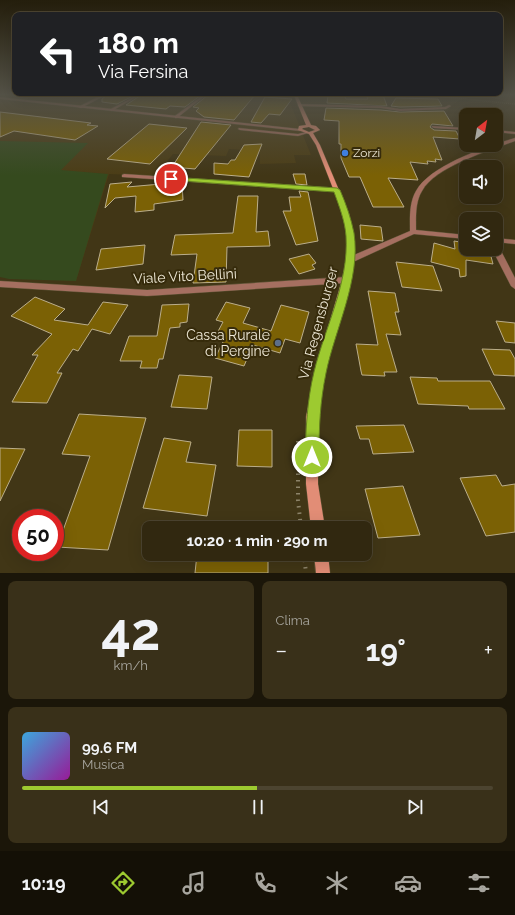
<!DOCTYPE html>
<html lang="it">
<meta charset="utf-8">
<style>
body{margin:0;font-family:Raleway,sans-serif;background:#393019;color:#f1f3f6;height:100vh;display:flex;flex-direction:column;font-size:15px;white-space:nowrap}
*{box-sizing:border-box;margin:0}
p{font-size:13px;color:#a8a69f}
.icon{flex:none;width:22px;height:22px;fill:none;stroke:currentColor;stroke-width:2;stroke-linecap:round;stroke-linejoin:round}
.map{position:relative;height:573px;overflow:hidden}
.drawer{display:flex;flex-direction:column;gap:8px;padding:8px;background:#1b1609;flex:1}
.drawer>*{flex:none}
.top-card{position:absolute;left:12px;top:12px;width:491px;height:84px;border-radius:8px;box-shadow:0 4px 16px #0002,0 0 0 1px #4c4430;background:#202124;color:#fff;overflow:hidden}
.needle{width:26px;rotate:31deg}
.buttons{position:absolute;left:459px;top:108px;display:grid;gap:8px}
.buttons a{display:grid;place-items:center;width:44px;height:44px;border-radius:8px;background:#312810;box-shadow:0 4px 16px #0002,0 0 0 1px #4c4430;font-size:20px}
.speed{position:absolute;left:12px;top:509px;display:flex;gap:8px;font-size:20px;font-weight:700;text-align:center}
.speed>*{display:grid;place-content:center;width:52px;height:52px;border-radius:50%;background:#312810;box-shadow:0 4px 16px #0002,0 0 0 1px #4c4430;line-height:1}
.speed .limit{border:6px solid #d22;background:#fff;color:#111}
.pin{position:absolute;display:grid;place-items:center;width:34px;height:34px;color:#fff;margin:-17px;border:2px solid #fff;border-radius:50%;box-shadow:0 1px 4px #0007}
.me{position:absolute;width:44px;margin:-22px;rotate:0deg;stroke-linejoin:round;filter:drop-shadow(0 0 3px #0008)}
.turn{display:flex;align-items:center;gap:14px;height:84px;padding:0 20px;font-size:18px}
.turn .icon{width:52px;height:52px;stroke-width:2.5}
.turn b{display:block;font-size:28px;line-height:34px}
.big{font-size:30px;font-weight:700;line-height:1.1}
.drawer .card{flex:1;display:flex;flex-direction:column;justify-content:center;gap:6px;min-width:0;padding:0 14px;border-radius:8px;background:#393019}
.drawer .dial{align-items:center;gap:0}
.dial b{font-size:52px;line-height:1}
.song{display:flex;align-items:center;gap:12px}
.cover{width:48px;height:48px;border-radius:6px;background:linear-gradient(135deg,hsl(200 70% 55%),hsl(300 70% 35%))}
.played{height:4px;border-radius:2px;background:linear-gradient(90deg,#9dca30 50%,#4c4430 50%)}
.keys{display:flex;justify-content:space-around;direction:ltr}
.heat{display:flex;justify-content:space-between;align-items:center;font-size:22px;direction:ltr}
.drawer .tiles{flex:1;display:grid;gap:8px;grid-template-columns:1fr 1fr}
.card:last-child{grid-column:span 2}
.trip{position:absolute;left:142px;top:521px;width:230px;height:40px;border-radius:8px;background:#312810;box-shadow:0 4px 16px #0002,0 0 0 1px #4c4430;font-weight:700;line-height:40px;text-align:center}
.tab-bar{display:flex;height:64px;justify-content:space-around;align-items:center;background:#141006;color:#a8a69f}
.tab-bar .icon{width:28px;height:28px}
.tab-bar .selected{color:#9dca30}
.tab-bar b{font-size:18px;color:#f1f3f6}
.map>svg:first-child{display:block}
.built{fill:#4b3d16}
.green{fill:#354a1e}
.building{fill:#7b6105;stroke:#bbae8b}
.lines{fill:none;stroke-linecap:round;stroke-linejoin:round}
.service-casing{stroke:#5d5335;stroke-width:1}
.minor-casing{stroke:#5d5335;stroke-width:1}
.tertiary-casing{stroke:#5d5335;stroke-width:1}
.secondary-casing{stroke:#5d5335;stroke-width:1}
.path-far1{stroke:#8d846a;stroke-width:1.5;stroke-dasharray:0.5 1.5;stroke-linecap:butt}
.path{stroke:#8d846a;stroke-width:4;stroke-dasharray:1.5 5;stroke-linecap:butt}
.service{fill:#a56f60;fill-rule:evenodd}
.minor{fill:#a56f60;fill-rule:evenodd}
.tertiary{fill:#a56f60;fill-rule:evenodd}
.secondary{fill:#e28d76;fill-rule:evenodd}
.route{fill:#9dca30;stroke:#66831f}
.shop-dot{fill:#3f7fe0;stroke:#362b0b;stroke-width:1.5}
.service-dot{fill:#5c6f8a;stroke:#362b0b;stroke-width:1.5}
.labels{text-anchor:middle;stroke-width:4;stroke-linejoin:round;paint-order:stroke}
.far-poi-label{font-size:12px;fill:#efe9d7;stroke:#362b0b;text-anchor:start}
.street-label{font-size:14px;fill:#efe9d7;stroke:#362b0b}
.poi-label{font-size:14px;fill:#efe9d7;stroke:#362b0b;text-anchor:end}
</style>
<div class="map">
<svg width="515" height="573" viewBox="0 0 515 573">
<rect width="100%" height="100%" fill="#413616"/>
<path class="built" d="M0,95H287L311,155H294L296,163L260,164V151L229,149L226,156L173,154L155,176L109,174L76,281L0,277Z"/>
<path class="green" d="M0,141L88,143L61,170L108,174L76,281L9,279L0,277Z"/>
<path class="building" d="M107,95H135L117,104L102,102V99Z
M141,95H201L185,107L170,106L166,109L126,105Z
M208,95H207H255L234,120L204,117L196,111L199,108L193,107Z
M328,95H344L346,99H368L366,95H383L387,106L327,103Z
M265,97L292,99L280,115L269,114L261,123L251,122Z
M396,98L438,99L442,106L400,107L391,106Z
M326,108L381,110L400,112L444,111L453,126L432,124L430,127L434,130L456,131L460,139L433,137L442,160L435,159L436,162L427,161L428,164L410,162L418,180L388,178L404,207H373L360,177H349L341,158V144H339V121L324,120Z
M0,112L91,123L87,125L98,126L75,140L14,131L0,137Z
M201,122L231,125L195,169L172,167Z
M149,124L187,128L150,164L107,159Z
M262,144L249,177L214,174V163L228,164L231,160H235L244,145Z
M293,174H305L307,185L296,184Z
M132,182L127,187L161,184L166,182L182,183L183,200L154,204V210L135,212L136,196L115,198L105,208L110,184Z
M299,191L308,192L318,241L296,245L283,211H291L289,197H301Z
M238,196H258L256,232L268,231L270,246L227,247L226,282L193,283L197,254L171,255L175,235L233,233Z
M360,225L381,227L383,241L361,239Z
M454,241L466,243V249H489L493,264L466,260V276L460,277L459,269L431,262L434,243L455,249Z
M145,245L143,264L96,270L101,249Z
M309,254L316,263L312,265L315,269L299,274L289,259Z
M396,262L433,266L442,291L402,287Z
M368,291L395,293L399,312H395L401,335L386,334L397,372H384L385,376L362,375L361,371L356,344L378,345Z
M35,297L65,309L54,320L88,325L103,302L128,305L110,334L92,329L78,351L73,349L57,373H62L47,403L12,402L38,355H32L52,334L11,316Z
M226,302L250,308L243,323L271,331L281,305L309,312L300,343L285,339L280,353L253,345L244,366L215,358L224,340L215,337L223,322L216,320Z
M189,304L187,322L180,323V327L170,328L163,359H159L157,368H140L142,361H120L129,336H157L162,305Z
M496,321L515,323V343L505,342Z
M482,349L510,350L515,359V376L494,375Z
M179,375L212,377L207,409L171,407Z
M410,377L437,378L438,381H490L505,409H469L468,406L418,404Z
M79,414L146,418L108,550L57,547L90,456L62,454Z
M404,425L414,452L373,454L369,439H360L356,426Z
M239,430H272V467L237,466Z
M164,438L191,442L186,462L216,465L207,516L143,508Z
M0,448L25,449L0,501Z
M496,475L502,486L515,484V532L486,536L460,478Z
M403,486L420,535L378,538L365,489Z
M197,554H268V573H195Z"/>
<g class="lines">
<defs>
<path id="service" d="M102,95H106L81,108L78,107Z
M137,95H140L112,111L109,110Z
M203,95H206L177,118H175V116Z
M239,128L298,134L306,132L308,133L298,136L240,130L238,129Z"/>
<path id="minor" d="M299,104L381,106L400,109L445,107L449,105L451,106L446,109L400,111L381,108L298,106Z
M432,126L466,128V130L434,128L432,127Z
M496,130L515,132V134L496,132Z
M515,138V141C489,151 436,166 422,191C415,202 416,218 416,230L466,235V239L414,234L353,262H347L346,260L347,258L410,231C410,218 409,203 416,191C430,165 488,146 515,138Z
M124,174L337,188L340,190L337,192L122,177V175Z
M496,238L515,240V244L496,242Z
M496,247L500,249L515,278V289L511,286L492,249H496Z
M346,277L350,280L346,283L147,296L0,287V281L147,290Z"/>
<path id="tertiary" d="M0,97L300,129L302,130L300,131L0,99Z"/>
<path id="secondary" d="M294,95H297L311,125L316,126L320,130L313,133L320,145L349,214L353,235L354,260L350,280L325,372L318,417V484L325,528H311L306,484V417L315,372L342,280L346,260L347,235L343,214L316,145L309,134L298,130L299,126L306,125ZM309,127L315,130L309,132L302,129L303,128Z
M314,554H328L330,573H316Z"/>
</defs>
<use href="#service" class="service-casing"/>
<use href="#minor" class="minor-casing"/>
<use href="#tertiary" class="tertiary-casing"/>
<use href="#secondary" class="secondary-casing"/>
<path class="path-far1" d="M425,95L515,104"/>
<path class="path" d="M298,441V500L301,528
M304,554L306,573"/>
<use href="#service" class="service"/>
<use href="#minor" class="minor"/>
<use href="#tertiary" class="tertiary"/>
<use href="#secondary" class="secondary"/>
</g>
<linearGradient id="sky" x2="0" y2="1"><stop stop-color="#241e0c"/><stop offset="0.54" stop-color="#545247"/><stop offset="1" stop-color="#545247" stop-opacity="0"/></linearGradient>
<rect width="515" height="175" fill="url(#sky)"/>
<path class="route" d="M171,177L337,188L340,190C346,204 351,218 354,233C361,279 335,329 326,373C320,402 319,427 319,457L317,462L312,464L307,462L305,457C306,428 307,401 314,372C325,327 349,283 346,236C345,221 339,206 334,192L169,180V178Z"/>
<circle class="shop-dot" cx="345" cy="153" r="4"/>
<circle class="service-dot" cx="278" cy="343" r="4"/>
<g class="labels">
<g class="far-poi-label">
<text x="353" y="157">Zorzi</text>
</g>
<g class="street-label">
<text transform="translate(185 276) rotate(-3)" y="5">Viale Vito Bellini</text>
<text transform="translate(318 323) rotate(-75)" y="5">Via Regensburger</text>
</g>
<g class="poi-label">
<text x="270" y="340">Cassa Rurale<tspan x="270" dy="16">di Pergine</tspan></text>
</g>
</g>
</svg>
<div class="buttons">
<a><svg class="needle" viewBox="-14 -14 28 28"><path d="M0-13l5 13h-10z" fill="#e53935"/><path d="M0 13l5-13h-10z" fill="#a8a69f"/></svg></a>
<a><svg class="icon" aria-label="sound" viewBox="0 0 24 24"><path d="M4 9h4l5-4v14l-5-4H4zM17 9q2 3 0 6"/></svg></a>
<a><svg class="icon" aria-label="layers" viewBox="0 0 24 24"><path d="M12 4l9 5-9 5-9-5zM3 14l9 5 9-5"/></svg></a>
</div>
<div class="speed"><div class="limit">50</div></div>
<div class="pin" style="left:171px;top:179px;background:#d93025"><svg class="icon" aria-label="arrive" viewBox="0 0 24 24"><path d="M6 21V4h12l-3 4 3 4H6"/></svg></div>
<svg class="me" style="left:312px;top:457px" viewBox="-20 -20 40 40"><circle r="17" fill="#9dca30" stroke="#fff" stroke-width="3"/><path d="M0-11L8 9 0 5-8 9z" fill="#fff"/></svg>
<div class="trip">10:20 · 1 min · 290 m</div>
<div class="top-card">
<div class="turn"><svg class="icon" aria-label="left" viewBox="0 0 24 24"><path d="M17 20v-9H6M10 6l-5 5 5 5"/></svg><div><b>180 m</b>Via Fersina</div></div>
</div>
</div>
<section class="drawer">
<div class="tiles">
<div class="card dial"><b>42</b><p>km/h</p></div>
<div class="card"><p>Clima</p>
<div class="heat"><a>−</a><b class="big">19°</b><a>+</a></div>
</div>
<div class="card">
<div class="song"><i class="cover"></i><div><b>99.6 FM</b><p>Musica</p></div></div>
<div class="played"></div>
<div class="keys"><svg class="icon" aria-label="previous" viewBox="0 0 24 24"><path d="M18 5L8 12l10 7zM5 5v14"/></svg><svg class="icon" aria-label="pause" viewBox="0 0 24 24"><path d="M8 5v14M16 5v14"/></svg><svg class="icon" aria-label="next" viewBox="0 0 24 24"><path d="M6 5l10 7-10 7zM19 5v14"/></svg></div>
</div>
</div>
</section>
<nav class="tab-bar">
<b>10:19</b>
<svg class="icon selected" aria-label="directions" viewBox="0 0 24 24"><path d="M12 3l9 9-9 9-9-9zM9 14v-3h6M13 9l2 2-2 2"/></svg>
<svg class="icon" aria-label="music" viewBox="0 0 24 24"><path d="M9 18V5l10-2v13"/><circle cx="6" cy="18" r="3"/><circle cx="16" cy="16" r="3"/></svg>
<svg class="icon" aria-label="phone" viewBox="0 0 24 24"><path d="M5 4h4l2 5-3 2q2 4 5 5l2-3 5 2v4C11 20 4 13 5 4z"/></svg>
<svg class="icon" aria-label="climate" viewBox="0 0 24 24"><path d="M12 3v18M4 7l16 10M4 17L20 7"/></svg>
<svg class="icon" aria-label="car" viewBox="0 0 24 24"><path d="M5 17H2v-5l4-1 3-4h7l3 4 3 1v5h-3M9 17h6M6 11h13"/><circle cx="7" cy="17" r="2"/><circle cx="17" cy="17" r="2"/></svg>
<svg class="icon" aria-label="filters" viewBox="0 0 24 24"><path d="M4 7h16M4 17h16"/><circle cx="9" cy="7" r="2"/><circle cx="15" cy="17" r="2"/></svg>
</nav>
